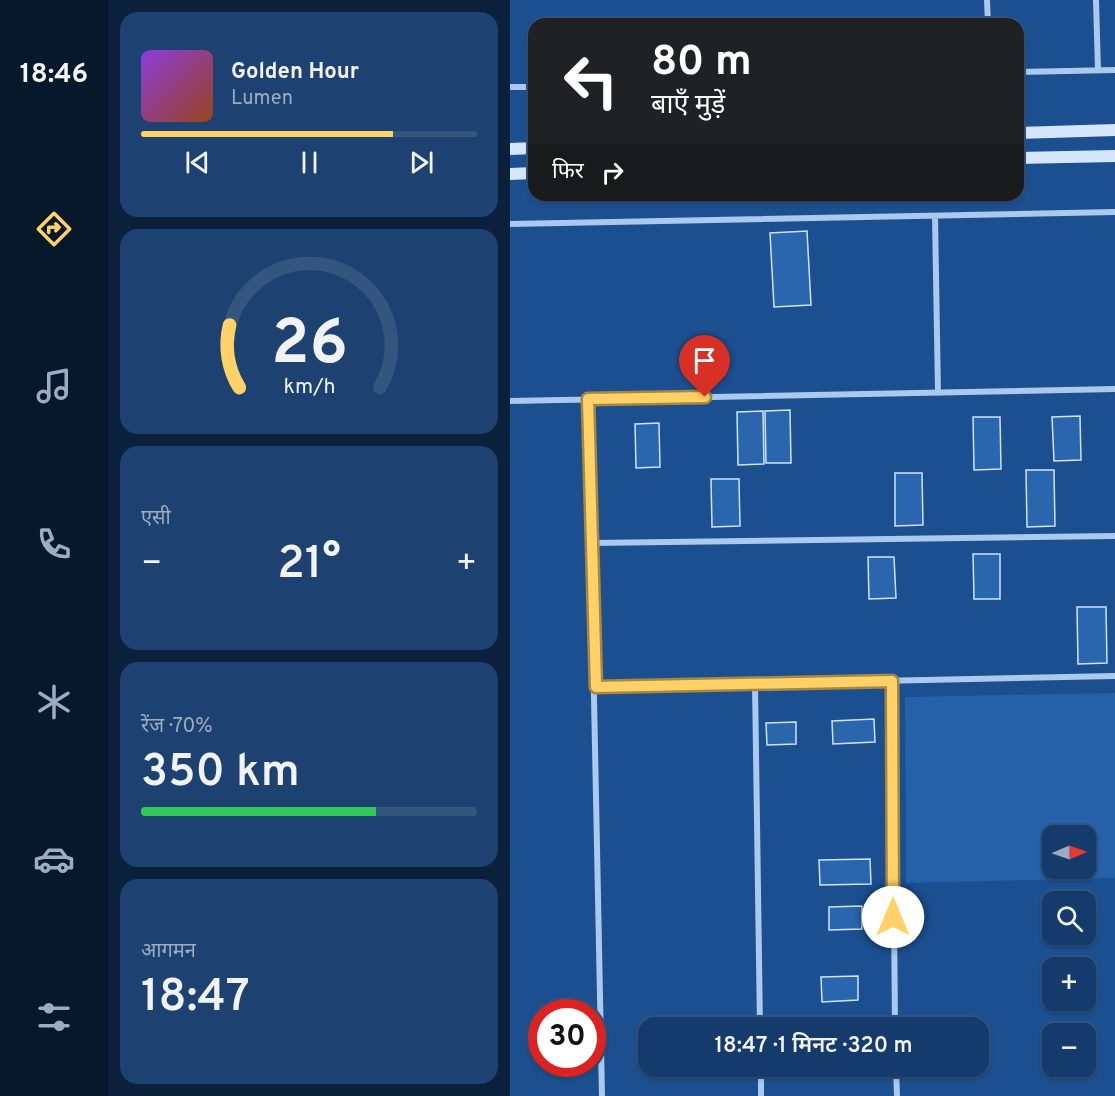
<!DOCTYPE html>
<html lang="hi">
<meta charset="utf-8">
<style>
body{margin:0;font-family:Overpass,"Noto Sans Devanagari",sans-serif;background:#1d4271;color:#f1f3f6;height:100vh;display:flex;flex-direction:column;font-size:22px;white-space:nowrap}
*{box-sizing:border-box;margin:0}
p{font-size:20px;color:#9dadc1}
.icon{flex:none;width:33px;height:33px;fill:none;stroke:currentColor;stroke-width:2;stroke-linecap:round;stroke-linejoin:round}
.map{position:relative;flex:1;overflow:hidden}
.panel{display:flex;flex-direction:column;gap:12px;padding:12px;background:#0b203b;width:402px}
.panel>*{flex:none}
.banner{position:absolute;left:18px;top:18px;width:496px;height:183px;border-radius:18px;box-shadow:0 2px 4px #0004,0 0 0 2px #33557e;background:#202124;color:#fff;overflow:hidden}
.needle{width:39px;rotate:88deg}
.controls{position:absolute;left:532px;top:825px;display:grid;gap:12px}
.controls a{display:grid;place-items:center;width:54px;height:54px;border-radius:12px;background:#143b6b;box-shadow:0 2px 4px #0004,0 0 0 2px #33557e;font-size:30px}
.speed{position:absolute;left:18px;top:999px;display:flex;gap:12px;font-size:30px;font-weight:700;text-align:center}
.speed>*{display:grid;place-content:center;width:78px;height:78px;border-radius:50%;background:#143b6b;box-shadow:0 2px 4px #0004,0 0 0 2px #33557e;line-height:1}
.speed .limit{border:9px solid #d22;background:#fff;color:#111}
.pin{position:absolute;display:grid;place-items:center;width:51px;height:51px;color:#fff;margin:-62px -26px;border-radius:50% 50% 50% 0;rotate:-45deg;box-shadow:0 0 6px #0007}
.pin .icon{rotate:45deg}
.me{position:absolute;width:66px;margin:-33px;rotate:0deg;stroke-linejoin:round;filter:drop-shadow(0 0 4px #0008)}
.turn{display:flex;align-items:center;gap:21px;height:126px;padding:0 24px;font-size:27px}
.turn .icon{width:78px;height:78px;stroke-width:2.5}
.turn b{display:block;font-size:42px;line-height:51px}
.then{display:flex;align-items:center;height:57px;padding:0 24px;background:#0003;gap:12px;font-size:22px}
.big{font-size:45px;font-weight:600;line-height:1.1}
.panel .tile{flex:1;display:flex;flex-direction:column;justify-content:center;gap:9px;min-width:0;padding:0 21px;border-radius:18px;background:#1d4271}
.panel .dial{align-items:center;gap:0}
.dial svg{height:156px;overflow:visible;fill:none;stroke:#33557e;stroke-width:7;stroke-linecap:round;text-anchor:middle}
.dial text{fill:#f1f3f6;stroke:none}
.song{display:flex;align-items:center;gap:18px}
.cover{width:72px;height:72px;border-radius:9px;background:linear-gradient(135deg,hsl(270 70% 55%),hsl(20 70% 35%))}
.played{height:6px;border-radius:3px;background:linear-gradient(90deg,#ffd166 75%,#33557e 75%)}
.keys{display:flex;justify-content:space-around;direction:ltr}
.heat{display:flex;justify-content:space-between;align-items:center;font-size:33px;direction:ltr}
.charge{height:9px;border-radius:4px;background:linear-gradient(90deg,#34c759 70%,#33557e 0)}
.trip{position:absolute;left:128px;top:1017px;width:351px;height:60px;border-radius:18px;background:#143b6b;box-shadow:0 2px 4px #0004,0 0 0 2px #33557e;font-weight:600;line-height:60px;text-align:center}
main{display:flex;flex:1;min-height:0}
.tab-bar{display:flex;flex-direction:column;width:108px;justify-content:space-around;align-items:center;background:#08182b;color:#9dadc1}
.tab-bar .icon{width:42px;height:42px}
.tab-bar .current{color:#ffd166}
.tab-bar b{font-size:27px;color:#f1f3f6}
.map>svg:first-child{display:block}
.green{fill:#2461a8;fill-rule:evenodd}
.building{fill:#2a66ad;stroke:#cfe3fa;stroke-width:1.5}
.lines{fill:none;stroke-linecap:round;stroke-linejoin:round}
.street{stroke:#a9c9ee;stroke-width:6}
.secondary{stroke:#d6e6fa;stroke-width:12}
.route-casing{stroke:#a68842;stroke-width:15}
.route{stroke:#ffd166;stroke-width:10}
</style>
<main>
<nav class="tab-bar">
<b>18:46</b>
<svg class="icon current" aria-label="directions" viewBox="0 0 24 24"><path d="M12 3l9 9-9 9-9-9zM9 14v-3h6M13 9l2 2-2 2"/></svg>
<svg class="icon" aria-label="music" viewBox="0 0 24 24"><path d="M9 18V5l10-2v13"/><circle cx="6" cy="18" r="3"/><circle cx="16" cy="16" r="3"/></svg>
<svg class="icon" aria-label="phone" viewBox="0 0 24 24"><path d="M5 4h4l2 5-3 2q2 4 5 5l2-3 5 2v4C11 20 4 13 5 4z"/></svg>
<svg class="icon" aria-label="climate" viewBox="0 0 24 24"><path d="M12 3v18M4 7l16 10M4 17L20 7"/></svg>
<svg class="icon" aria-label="car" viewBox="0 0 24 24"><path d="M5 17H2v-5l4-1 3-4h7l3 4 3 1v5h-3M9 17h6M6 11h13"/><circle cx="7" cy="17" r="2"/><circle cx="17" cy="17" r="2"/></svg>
<svg class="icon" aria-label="filters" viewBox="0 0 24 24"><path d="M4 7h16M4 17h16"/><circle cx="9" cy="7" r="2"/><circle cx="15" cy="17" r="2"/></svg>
</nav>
<section class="panel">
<div class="tile">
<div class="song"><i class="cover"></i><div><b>Golden Hour</b><p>Lumen</p></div></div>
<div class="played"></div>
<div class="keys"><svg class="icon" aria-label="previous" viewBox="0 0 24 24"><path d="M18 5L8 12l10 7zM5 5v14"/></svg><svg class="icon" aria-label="pause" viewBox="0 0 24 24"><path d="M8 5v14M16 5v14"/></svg><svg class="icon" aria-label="next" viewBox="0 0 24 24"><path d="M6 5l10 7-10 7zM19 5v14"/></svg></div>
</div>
<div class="tile dial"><svg viewBox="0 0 100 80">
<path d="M14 69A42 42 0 1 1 86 69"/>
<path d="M14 69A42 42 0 0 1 9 37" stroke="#ffd166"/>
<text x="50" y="56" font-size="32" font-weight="700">26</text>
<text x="50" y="72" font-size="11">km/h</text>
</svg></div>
<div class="tile"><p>एसी</p>
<div class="heat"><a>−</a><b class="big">21°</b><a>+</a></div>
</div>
<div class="tile"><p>रेंज · 70%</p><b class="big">350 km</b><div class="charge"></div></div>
<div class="tile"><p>आगमन</p><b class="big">18:47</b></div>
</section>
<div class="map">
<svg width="605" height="1096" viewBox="0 0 605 1096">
<rect width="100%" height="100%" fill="#1b4f8f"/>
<path class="green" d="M605,693V878L396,883L395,697ZM543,836H576V868H543Z"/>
<path class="building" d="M297,231L301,305L264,307L260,233Z
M280,410L281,463H256L255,411Z
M253,411L254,464L228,465L227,412Z
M570,416L571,460L544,461L542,417Z
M463,417H490L491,469L464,470Z
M149,423L150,467L126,468L125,424Z
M516,470H544L545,526L517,527Z
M385,473H412L413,525L385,526Z
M201,479H229L230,526L202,527Z
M463,554H490V599H464Z
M358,557H384L386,598L359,599Z
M567,607H596L597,663L568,664Z
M364,719L365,742L323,744L322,721Z
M286,722V744L257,745L256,723Z
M360,859L361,884L310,885L309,860Z
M352,906V929L319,930V907Z
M348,976V1000L312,1002L311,977Z
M271,1066H314V1070L271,1071Z"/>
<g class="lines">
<path class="street" d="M477,0L478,24
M586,0L588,70
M508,72L605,70
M0,87H24
M425,216L428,393
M0,224L605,212
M78,399L92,1096
M0,401L605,389
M82,543L605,536
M382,681L385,1028
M245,684L250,1028
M86,687L605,676
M251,1066V1096
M386,1066L387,1096"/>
<path class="secondary" d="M508,133L605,130
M0,149L24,148
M508,158L605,156
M0,174L24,173"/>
</g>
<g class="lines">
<defs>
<path id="route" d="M195,397L78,399L86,687L382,681L383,917"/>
</defs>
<use href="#route" class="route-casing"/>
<use href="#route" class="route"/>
</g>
</svg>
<div class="controls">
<a><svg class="needle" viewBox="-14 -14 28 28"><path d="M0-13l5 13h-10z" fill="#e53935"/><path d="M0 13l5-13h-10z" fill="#9dadc1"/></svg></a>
<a><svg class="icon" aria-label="search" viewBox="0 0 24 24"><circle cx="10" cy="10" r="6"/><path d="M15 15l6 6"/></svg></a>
<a>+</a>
<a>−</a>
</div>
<div class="speed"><div class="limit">30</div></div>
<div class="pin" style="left:195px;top:397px;background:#d93025"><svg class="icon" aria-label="arrive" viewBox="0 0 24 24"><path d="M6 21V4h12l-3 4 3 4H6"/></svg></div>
<svg class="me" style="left:383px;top:917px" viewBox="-20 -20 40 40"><circle r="19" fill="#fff"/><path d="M0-13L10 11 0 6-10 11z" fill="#ffd166"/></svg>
<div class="trip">18:47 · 1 मिनट · 320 m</div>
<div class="banner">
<div class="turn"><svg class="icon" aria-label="left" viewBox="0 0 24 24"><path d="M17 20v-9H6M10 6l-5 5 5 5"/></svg><div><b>80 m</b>बाएँ मुड़ें</div></div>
<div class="then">फिर<svg class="icon" aria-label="right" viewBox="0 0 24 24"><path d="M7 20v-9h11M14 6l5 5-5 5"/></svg></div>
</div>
</div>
</main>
